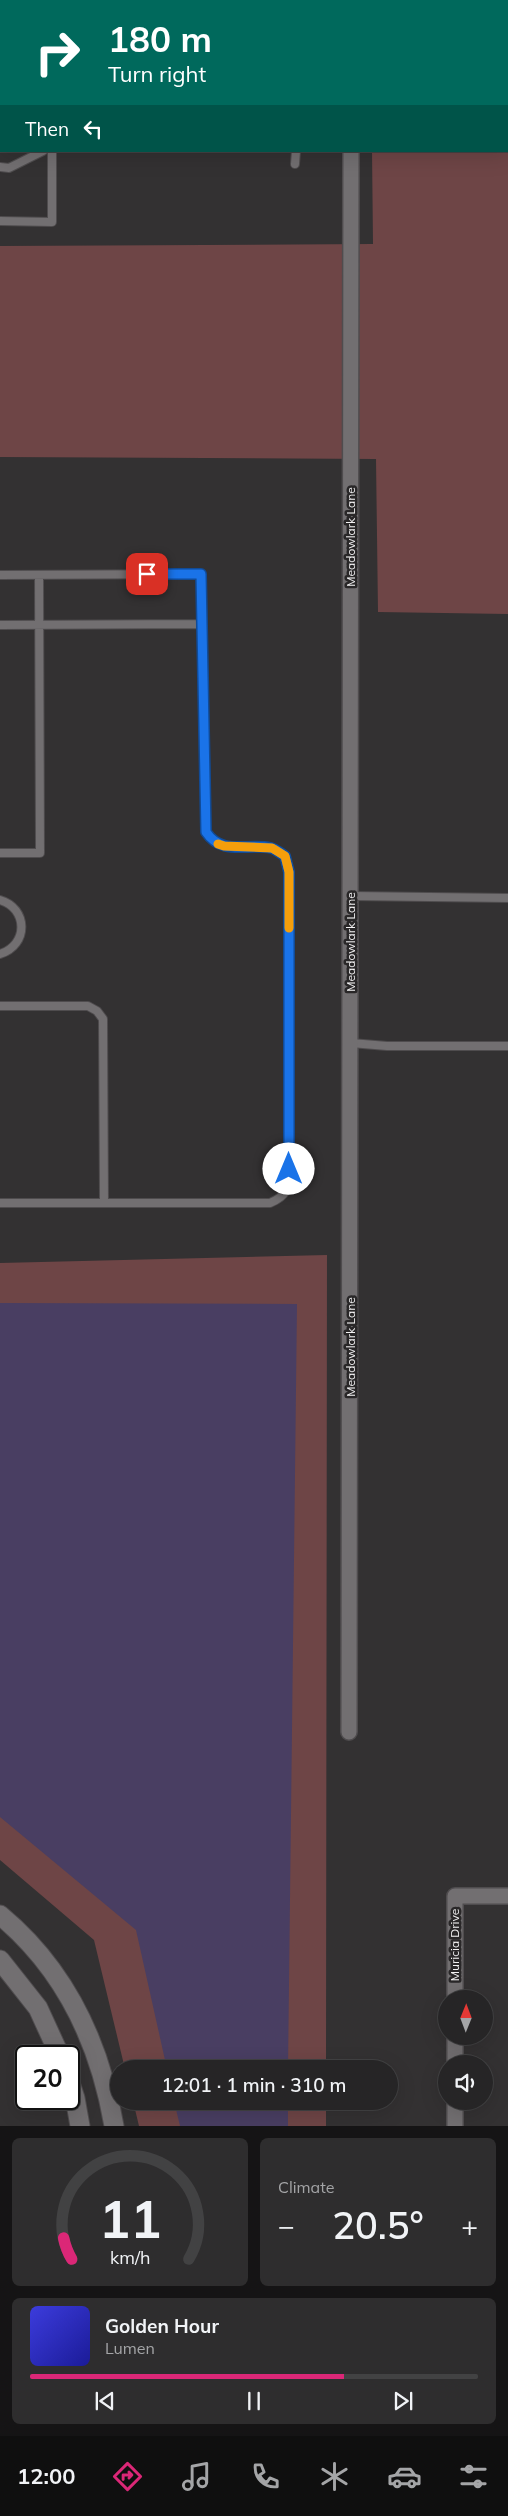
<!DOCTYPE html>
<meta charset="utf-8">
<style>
body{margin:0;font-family:Mulish,sans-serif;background:#2e2d2e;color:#f1f3f6;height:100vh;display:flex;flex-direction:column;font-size:19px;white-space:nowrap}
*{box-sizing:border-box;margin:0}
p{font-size:16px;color:#a4a5a7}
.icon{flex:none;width:28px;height:28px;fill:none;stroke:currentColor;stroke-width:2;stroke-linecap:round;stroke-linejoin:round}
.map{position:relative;height:2126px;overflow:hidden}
.side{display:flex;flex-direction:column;gap:12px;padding:12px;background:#151415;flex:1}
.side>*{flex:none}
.guide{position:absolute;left:0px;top:0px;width:509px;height:152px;box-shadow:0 5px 20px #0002,0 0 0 1px #424243;background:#00695c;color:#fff;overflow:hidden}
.needle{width:32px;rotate:1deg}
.tools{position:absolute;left:438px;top:1990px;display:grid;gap:10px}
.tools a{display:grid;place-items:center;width:55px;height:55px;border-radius:50%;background:#262526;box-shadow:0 5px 20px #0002,0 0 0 1px #424243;font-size:25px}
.speed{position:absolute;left:15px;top:2045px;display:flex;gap:10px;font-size:25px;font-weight:700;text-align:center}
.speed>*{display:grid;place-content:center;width:65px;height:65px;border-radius:50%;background:#262526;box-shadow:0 5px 20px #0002,0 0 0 1px #424243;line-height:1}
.speed .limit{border:2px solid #111;border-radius:8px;background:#fff;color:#111}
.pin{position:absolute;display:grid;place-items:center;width:42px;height:42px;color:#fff;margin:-21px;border-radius:10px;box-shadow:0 2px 8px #0006}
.me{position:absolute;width:55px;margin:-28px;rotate:0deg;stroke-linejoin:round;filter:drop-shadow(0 0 4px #0008)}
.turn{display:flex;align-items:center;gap:18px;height:105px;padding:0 25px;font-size:22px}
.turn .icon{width:65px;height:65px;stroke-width:2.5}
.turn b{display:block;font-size:35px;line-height:42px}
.then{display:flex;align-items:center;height:48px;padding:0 25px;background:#0003;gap:10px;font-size:19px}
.big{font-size:38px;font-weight:600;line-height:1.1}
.side .tile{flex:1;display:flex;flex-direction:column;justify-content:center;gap:8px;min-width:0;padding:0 18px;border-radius:8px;background:#2e2d2e}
.side .dial{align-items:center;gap:0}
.dial svg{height:130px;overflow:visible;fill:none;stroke:#424243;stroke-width:7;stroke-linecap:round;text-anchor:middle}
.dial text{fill:#f1f3f6;stroke:none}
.song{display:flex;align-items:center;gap:15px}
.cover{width:60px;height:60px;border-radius:8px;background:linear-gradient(135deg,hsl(240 70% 55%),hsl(240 70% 35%))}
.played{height:5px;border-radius:2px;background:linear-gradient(90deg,#db2777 70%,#424243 70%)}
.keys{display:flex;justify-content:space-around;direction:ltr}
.heat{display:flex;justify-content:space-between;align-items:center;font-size:28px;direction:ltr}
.side .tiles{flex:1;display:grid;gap:12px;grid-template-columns:1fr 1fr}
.tile:last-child{grid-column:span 2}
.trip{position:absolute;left:110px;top:2060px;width:288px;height:50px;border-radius:25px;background:#262526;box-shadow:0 5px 20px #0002,0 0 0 1px #424243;font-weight:600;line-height:50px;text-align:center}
.tab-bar{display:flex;height:80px;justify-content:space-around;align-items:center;background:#0f0f0f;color:#a4a5a7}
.tab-bar .icon{width:35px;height:35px}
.tab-bar .current{color:#db2777}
.tab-bar b{font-size:22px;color:#f1f3f6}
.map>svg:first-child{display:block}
.green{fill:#6e4546}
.water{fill:#493e62}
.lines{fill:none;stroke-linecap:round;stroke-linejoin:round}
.service-casing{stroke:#4f4c4e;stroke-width:10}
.minor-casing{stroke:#4f4c4e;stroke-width:18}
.tertiary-casing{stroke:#4f4c4e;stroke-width:21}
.primary-casing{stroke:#4f4c4e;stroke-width:26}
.service{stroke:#726f71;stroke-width:8}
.minor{stroke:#726f71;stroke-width:15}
.tertiary{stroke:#726f71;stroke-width:19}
.primary{stroke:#a77085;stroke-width:24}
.route-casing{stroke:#114b97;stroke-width:12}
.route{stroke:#1a73e8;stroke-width:9}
.slow{stroke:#f59e0b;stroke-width:9}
.labels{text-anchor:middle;stroke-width:5;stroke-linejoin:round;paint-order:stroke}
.street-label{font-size:12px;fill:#f3f2f3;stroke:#292728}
</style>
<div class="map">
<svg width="508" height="2126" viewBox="0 0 508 2126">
<rect width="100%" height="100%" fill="#333132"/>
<path class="green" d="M508,52V614L378,612L376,459L0,457V246L373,244L372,151H508Z
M327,1255L326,2069H125L94,1940L0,1860V1263Z
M133,2101H326V2126H139Z"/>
<path class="water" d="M0,1303L297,1304L288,2069H167L136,1930L0,1817Z
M174,2101H288V2126H180Z"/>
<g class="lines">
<defs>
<path id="service" d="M0,89H1
M295,164L296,151
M0,167L9,168L43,151
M0,221L52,222V151
M0,575L201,574L206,832C223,857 247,842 271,848C276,849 281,854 285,856L289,872V1169C288,1187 289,1195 270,1203H0
M0,625L202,624
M0,853H40L39,575
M351,896L508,898
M0,900C28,908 29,945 0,954
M0,1006H88L97,1011L103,1019L104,1203
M351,1043L387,1046H508"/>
<path id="minor" d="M350,0V1
M349,1732L351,151
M455,1999V1896H508
M455,2064V2036
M455,2126V2101"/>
<path id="tertiary" d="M0,1915C65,1969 100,2044 114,2126
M0,1960L38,2008L60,2056
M69,2080L75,2098L80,2126"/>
<path id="primary" d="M0,28H1"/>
</defs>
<use href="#service" class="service-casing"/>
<use href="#minor" class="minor-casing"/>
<use href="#tertiary" class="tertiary-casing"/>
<use href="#primary" class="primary-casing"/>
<use href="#service" class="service"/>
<use href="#minor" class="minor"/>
<use href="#tertiary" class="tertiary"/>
<use href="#primary" class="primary"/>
</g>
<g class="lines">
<defs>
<path id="route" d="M147,574H201L206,832C222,856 247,843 271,848C276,849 281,854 285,856L289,872V1169"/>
</defs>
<use href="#route" class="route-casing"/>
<use href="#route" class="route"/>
<path class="slow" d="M218,844L224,846L272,848L285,856L289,872V928"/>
</g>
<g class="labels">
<g class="street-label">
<text transform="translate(351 537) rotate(-90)" y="4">Meadowlark Lane</text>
<text transform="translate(351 942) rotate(-90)" y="4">Meadowlark Lane</text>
<text transform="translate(351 1347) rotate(-90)" y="4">Meadowlark Lane</text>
<text transform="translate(455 1945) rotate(-90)" y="4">Muricia Drive</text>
</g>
</g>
</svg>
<div class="tools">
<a><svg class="needle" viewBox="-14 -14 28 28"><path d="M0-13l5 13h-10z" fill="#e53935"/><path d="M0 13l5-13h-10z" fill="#a4a5a7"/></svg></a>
<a><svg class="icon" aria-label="sound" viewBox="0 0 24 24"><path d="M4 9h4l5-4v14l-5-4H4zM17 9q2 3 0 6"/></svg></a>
</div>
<div class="speed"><div class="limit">20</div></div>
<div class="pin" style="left:147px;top:574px;background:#d93025"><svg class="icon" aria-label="arrive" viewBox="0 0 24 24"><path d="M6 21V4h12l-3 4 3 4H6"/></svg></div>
<svg class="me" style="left:289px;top:1169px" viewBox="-20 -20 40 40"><circle r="19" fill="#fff"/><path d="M0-13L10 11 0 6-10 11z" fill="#1a73e8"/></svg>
<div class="trip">12:01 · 1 min · 310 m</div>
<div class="guide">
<div class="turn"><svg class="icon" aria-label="right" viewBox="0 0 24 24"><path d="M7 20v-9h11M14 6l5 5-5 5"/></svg><div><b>180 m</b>Turn right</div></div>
<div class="then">Then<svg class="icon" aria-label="left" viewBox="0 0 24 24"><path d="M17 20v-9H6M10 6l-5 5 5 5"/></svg></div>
</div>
</div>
<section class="side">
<div class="tiles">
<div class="tile dial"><svg viewBox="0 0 100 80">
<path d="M14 69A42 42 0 1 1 86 69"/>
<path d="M14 69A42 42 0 0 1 9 56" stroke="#db2777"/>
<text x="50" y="56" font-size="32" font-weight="700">11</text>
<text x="50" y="72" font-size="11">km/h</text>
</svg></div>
<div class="tile"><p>Climate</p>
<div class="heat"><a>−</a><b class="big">20.5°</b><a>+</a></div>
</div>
<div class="tile">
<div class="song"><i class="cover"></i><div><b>Golden Hour</b><p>Lumen</p></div></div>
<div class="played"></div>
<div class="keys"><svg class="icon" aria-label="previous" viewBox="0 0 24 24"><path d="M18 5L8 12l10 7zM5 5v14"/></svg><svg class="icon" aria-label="pause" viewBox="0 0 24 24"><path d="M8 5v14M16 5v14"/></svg><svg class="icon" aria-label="next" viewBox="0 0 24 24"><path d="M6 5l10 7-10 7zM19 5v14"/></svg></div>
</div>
</div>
</section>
<nav class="tab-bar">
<b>12:00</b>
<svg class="icon current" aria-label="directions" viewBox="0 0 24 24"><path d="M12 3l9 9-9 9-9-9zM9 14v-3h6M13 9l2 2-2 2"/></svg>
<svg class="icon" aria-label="music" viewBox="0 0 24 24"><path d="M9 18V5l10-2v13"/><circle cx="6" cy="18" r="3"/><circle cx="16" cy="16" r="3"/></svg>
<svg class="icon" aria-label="phone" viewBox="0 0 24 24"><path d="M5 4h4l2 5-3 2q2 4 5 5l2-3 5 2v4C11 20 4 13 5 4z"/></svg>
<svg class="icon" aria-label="climate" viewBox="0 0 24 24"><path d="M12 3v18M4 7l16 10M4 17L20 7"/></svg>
<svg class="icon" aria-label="car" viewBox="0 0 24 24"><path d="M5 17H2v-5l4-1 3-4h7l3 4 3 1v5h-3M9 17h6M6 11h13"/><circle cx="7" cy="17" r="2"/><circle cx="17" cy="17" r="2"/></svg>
<svg class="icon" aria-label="filters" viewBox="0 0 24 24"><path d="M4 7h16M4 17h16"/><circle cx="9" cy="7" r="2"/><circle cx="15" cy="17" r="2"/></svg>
</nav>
